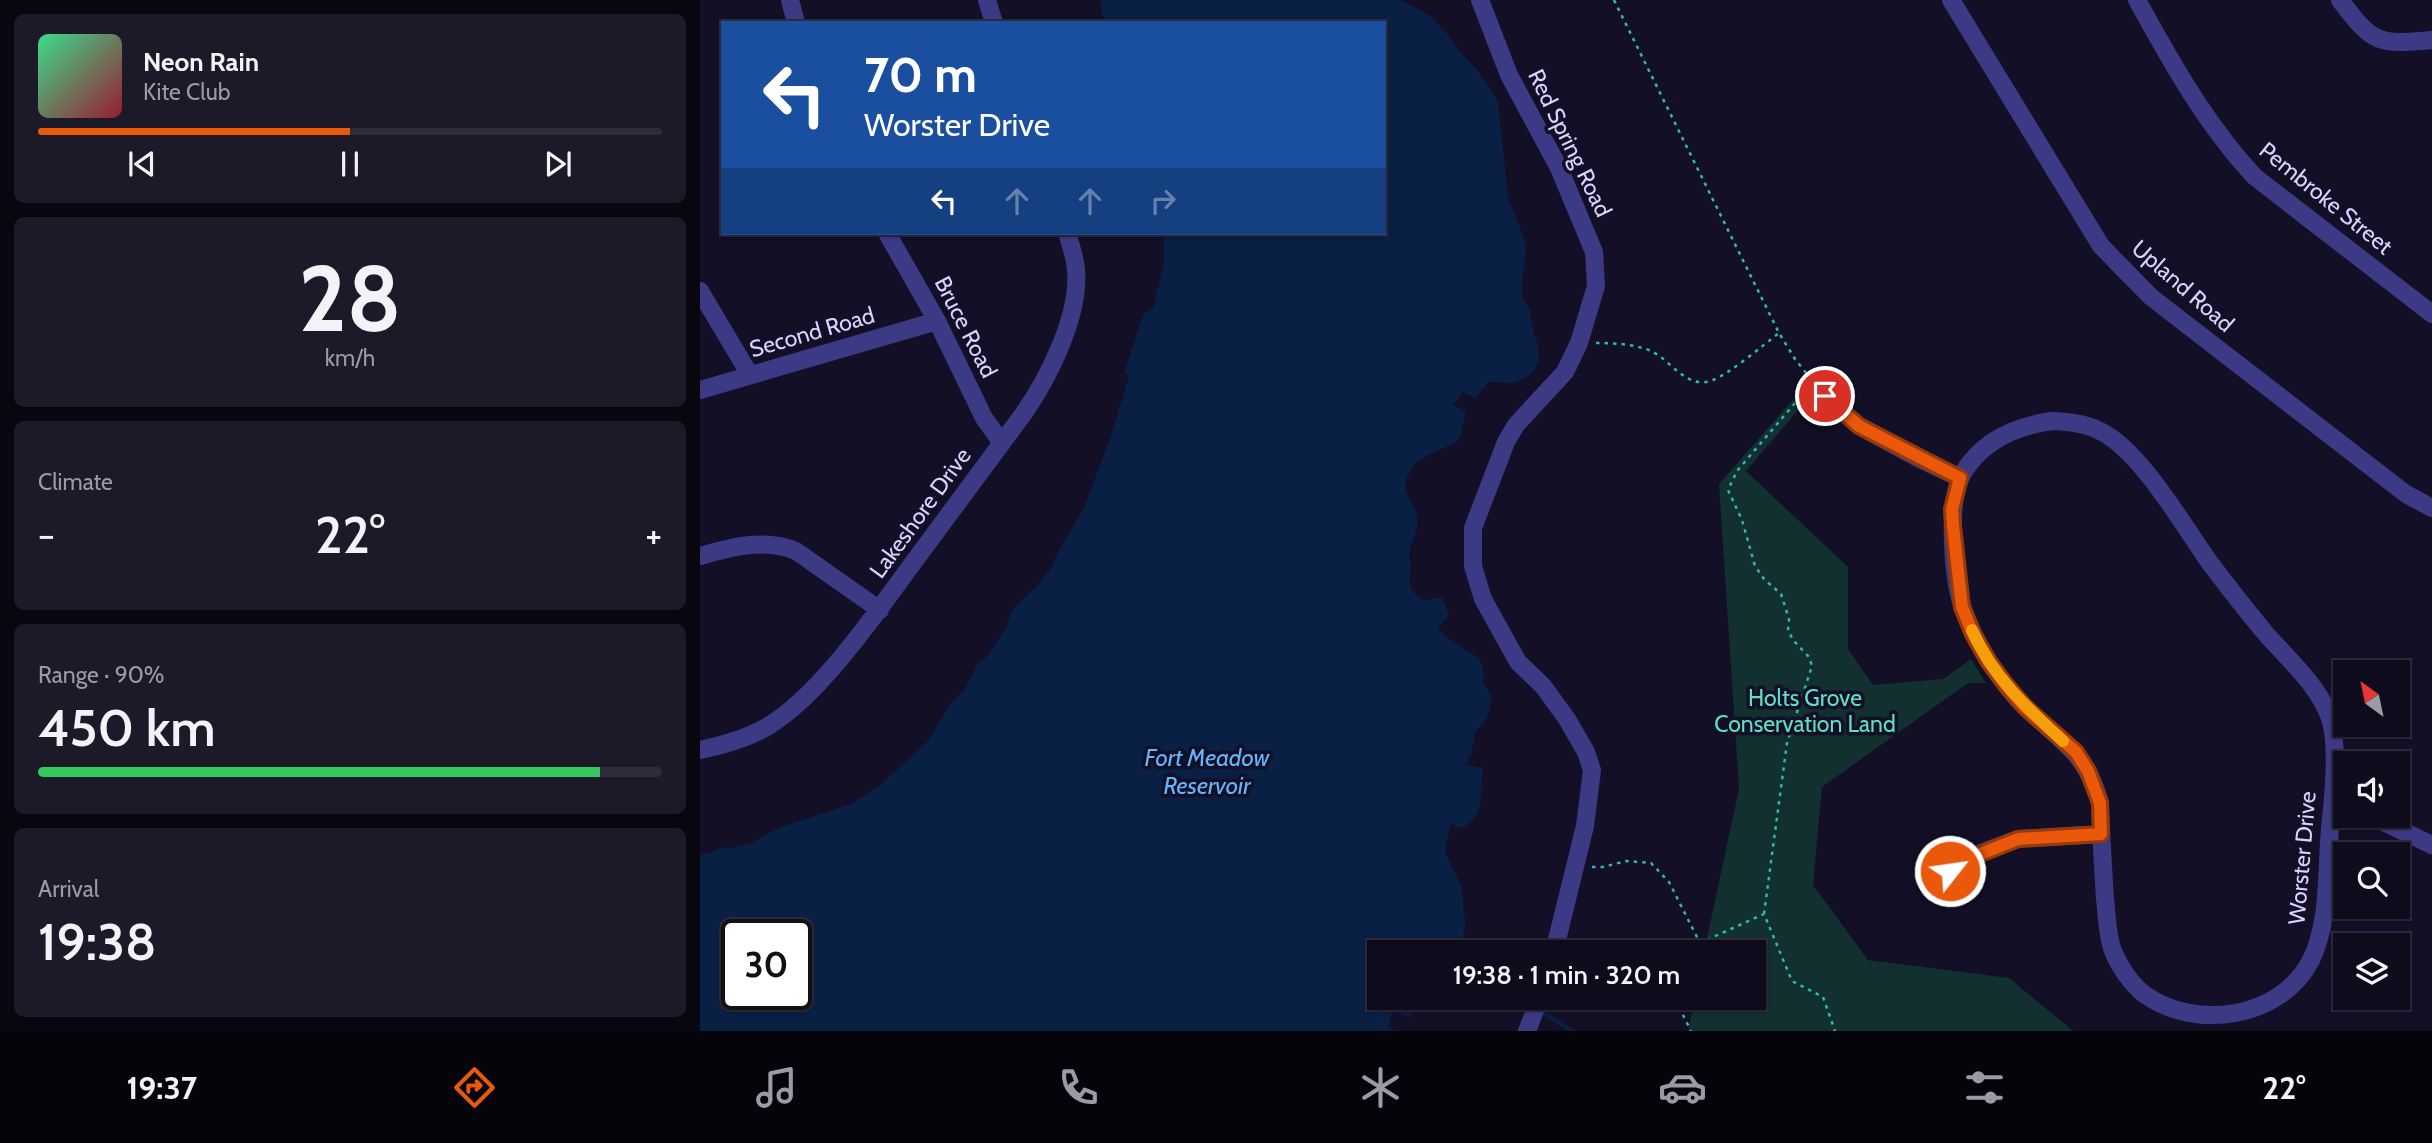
<!DOCTYPE html>
<meta charset="utf-8">
<style>
body{margin:0;font-family:Cabin,sans-serif;background:#1c1929;color:#f1f3f6;height:100vh;display:flex;flex-direction:column;font-size:26px;white-space:nowrap}
*{box-sizing:border-box;margin:0}
p{font-size:23px;color:#9b9ba3}
.icon{flex:none;width:38px;height:38px;fill:none;stroke:currentColor;stroke-width:2;stroke-linecap:round;stroke-linejoin:round}
.map{position:relative;flex:1;overflow:hidden}
.drawer{display:flex;flex-direction:column;gap:14px;padding:14px;background:#08060f;width:700px}
.drawer>*{flex:none}
.guide{position:absolute;left:21px;top:21px;width:665px;height:214px;border-radius:0px;box-shadow:0 2px 5px #0004,0 0 0 2px #2e2b3b;background:#1a4fa0;color:#fff;overflow:hidden}
.needle{width:46px;rotate:327deg}
.controls{position:absolute;left:1633px;top:660px;display:grid;gap:14px}
.controls a{display:grid;place-items:center;width:77px;height:77px;border-radius:0px;background:#0e0b1c;box-shadow:0 2px 5px #0004,0 0 0 2px #2e2b3b;font-size:35px}
.speed{position:absolute;left:21px;top:919px;display:flex;gap:14px;font-size:35px;font-weight:700;text-align:center}
.speed>*{display:grid;place-content:center;width:91px;height:91px;border-radius:50%;background:#0e0b1c;box-shadow:0 2px 5px #0004,0 0 0 2px #2e2b3b;line-height:1}
.speed .limit{border:4px solid #111;border-radius:10px;background:#fff;color:#111}
.pin{position:absolute;display:grid;place-items:center;width:60px;height:60px;color:#fff;margin:-30px;border:4px solid #fff;border-radius:50%;box-shadow:0 2px 7px #0007}
.me{position:absolute;width:77px;margin:-38px;rotate:60deg;stroke-linejoin:round;filter:drop-shadow(0 0 5px #0008)}
.turn{display:flex;align-items:center;gap:24px;height:147px;padding:0 28px;font-size:32px}
.turn .icon{width:91px;height:91px;stroke-width:2.5}
.turn b{display:block;font-size:49px;line-height:60px}
.lanes{display:flex;align-items:center;height:66px;padding:0 28px;background:#0003;justify-content:center;gap:35px;direction:ltr}
.lanes .off{opacity:.35}
.big{font-size:52px;font-weight:600;line-height:1.1}
.drawer .widget{flex:1;display:flex;flex-direction:column;justify-content:center;gap:10px;min-width:0;padding:0 24px;border-radius:10px;background:#1c1929}
.drawer .dial{align-items:center;gap:0}
.dial b{font-size:91px;line-height:1}
.song{display:flex;align-items:center;gap:21px}
.cover{width:84px;height:84px;border-radius:10px;background:linear-gradient(135deg,hsl(150 70% 55%),hsl(350 70% 35%))}
.played{height:7px;border-radius:4px;background:linear-gradient(90deg,#ea580c 50%,#2e2b3b 50%)}
.keys{display:flex;justify-content:space-around;direction:ltr}
.heat{display:flex;justify-content:space-between;align-items:center;font-size:38px;direction:ltr}
.charge{height:10px;border-radius:5px;background:linear-gradient(90deg,#34c759 90%,#2e2b3b 0)}
.trip{position:absolute;left:667px;top:940px;width:399px;height:70px;border-radius:0px;background:#0e0b1c;box-shadow:0 2px 5px #0004,0 0 0 2px #2e2b3b;font-weight:600;line-height:70px;text-align:center}
.dock{display:flex;height:112px;justify-content:space-around;align-items:center;background:#06040b;color:#9b9ba3}
.dock .icon{width:49px;height:49px}
.dock .selected{color:#ea580c}
.dock b{font-size:32px;color:#f1f3f6}
main{display:flex;flex:1;min-height:0}
.map>svg:first-child{display:block}
.green{fill:#12302f}
.water{fill:#0a1f44;fill-rule:evenodd}
.lines{fill:none;stroke-linecap:round;stroke-linejoin:round}
.stream{stroke:#0a1f44;stroke-width:4.5}
.path{stroke:#2fb8b0;stroke-width:2.5;stroke-dasharray:3.5 5;stroke-linecap:butt}
.minor{stroke:#3d3a85;stroke-width:18}
.route-casing{stroke:#983908;stroke-width:18}
.route{stroke:#ea580c;stroke-width:12}
.slow{stroke:#f59e0b;stroke-width:12}
.labels{text-anchor:middle;stroke-width:7;stroke-linejoin:round;paint-order:stroke}
.street-label{font-size:23px;fill:#d9d4ff;stroke:#130f26}
.park-label{font-size:23px;fill:#5fe0c0;stroke:#130f26}
.water-label{font-size:24px;font-style:italic;fill:#62b6ff;stroke:#130f26}
</style>
<main>
<section class="drawer">
<div class="widget">
<div class="song"><i class="cover"></i><div><b>Neon Rain</b><p>Kite Club</p></div></div>
<div class="played"></div>
<div class="keys"><svg class="icon" aria-label="previous" viewBox="0 0 24 24"><path d="M18 5L8 12l10 7zM5 5v14"/></svg><svg class="icon" aria-label="pause" viewBox="0 0 24 24"><path d="M8 5v14M16 5v14"/></svg><svg class="icon" aria-label="next" viewBox="0 0 24 24"><path d="M6 5l10 7-10 7zM19 5v14"/></svg></div>
</div>
<div class="widget dial"><b>28</b><p>km/h</p></div>
<div class="widget"><p>Climate</p>
<div class="heat"><a>−</a><b class="big">22°</b><a>+</a></div>
</div>
<div class="widget"><p>Range · 90%</p><b class="big">450 km</b><div class="charge"></div></div>
<div class="widget"><p>Arrival</p><b class="big">19:38</b></div>
</section>
<div class="map">
<svg width="1732" height="1031" viewBox="0 0 1732 1031">
<rect width="100%" height="100%" fill="#130f26"/>
<path class="green" d="M1098,394L1106,401L1046,471L1148,567V649L1173,685L1243,679L1271,659L1286,683H1268L1122,787L1113,885L1168,960L1309,978L1373,1031H988L995,998H1054V952H1004L1039,789L1019,484Z"/>
<path class="water" d="M400,0H701L729,15L748,35L761,53L778,71L798,101L808,198L824,237L826,249L821,290L824,300L831,311C828,333 853,360 826,377C821,379 816,383 811,383C803,383 796,381 788,382L775,398L762,392L754,405L766,412C763,420 763,432 759,438C752,449 719,453 710,471C698,492 713,498 717,517C720,531 710,541 709,554C709,558 711,561 711,565C709,584 706,590 725,601L742,597L749,615L738,629L752,641L779,659L783,668V681L792,698L787,718L775,732L771,757H768L767,765L783,768C780,789 786,817 762,828L750,824L745,852L762,888L765,925L761,952H679V998H750C737,1016 731,1002 715,1005L710,1018L692,1011L688,1028L697,1031H0V855L9,853L22,847L29,848L50,844L78,828L151,804L178,787L227,742L250,704L264,691L277,665L286,657L306,628L312,610L338,585L353,565L357,554L383,510L410,439L429,376L424,373L444,312L450,311L454,305L464,262V233H684V23H404ZM37,934H96V994H37Z"/>
<g class="lines">
<path class="stream" d="M817,998L833,1006
M841,1011L872,1031"/>
<path class="path" d="M914,0L1079,333L1095,359L1115,384
M896,343C914,343 932,344 949,350C971,359 986,391 1013,380C1032,372 1062,346 1079,333
M892,867H903L926,861L951,863L969,882L1000,943
M1064,914L1087,743L1112,666L1109,657L1093,640L1088,630L1089,619L1081,594L1064,579L1055,566L1042,520L1028,490L1037,471L1101,396H1108
M1001,952L1000,943L1064,914L1092,981L1123,997L1135,1031
M981,998L982,1013L991,1031"/>
<path class="minor" d="M90,0L96,23
M287,0L294,23
M780,0L809,75L859,168L894,252L896,286L879,343L865,372L816,425L806,442L773,528V566L783,599L818,662L843,686L867,719L886,752L892,770L885,826L854,952
M1251,0L1401,246L1451,297L1706,494L1732,508
M1437,0C1471,62 1507,126 1555,177L1732,314
M1640,0C1673,44 1678,45 1732,40
M187,233L237,321L284,418L302,443
M0,291L50,375
M0,390L237,321
M1125,396L1159,426L1218,458L1260,478
M1352,421C1367,422 1384,423 1398,430C1439,448 1483,525 1510,563C1528,587 1547,611 1566,634C1589,660 1618,685 1630,718C1639,746 1633,800 1630,829C1626,872 1630,921 1611,960C1581,1019 1495,1031 1444,994C1431,984 1419,966 1413,951C1407,935 1407,915 1405,899C1403,867 1401,835 1400,803C1387,753 1360,741 1326,708C1312,695 1300,678 1289,662C1279,646 1270,628 1263,609C1253,579 1246,500 1263,473C1282,441 1316,426 1352,421Z
M0,556C31,547 65,538 96,551L180,610
M0,750C24,745 49,738 70,725C121,693 174,616 210,567C248,515 286,464 324,413C349,377 380,315 376,270C375,257 371,245 367,233
M1671,816L1732,845
M1250,871L1278,854L1318,839L1401,834
M827,1031L840,998"/>
</g>
<g class="lines">
<defs>
<path id="route" d="M1125,396L1159,426L1260,478L1252,509L1253,526L1262,607L1273,634L1289,662L1306,685L1325,707L1376,752L1388,771L1400,803L1401,834L1318,839L1278,855L1250,871"/>
</defs>
<use href="#route" class="route-casing"/>
<use href="#route" class="route"/>
<path class="slow" d="M1272,630C1292,676 1327,708 1363,741"/>
</g>
<g class="labels">
<g class="street-label">
<text transform="translate(870 143) rotate(64)" y="8">Red Spring Road</text>
<text transform="translate(1626 198) rotate(39)" y="8">Pembroke Street</text>
<text transform="translate(1483 286) rotate(41)" y="8">Upland Road</text>
<text transform="translate(266 327) rotate(63)" y="8">Bruce Road</text>
<text transform="translate(112 332) rotate(-16)" y="8">Second Road</text>
<text transform="translate(220 513) rotate(-54)" y="8">Lakeshore Drive</text>
<text transform="translate(1602 858) rotate(-85)" y="8">Worster Drive</text>
</g>
<g class="park-label">
<text x="1105" y="706">Holts Grove<tspan x="1105" dy="26">Conservation Land</tspan></text>
</g>
<g class="water-label">
<text x="507" y="766">Fort Meadow<tspan x="507" dy="28">Reservoir</tspan></text>
</g>
</g>
</svg>
<div class="controls">
<a><svg class="needle" viewBox="-14 -14 28 28"><path d="M0-13l5 13h-10z" fill="#e53935"/><path d="M0 13l5-13h-10z" fill="#9b9ba3"/></svg></a>
<a><svg class="icon" aria-label="sound" viewBox="0 0 24 24"><path d="M4 9h4l5-4v14l-5-4H4zM17 9q2 3 0 6"/></svg></a>
<a><svg class="icon" aria-label="search" viewBox="0 0 24 24"><circle cx="10" cy="10" r="6"/><path d="M15 15l6 6"/></svg></a>
<a><svg class="icon" aria-label="layers" viewBox="0 0 24 24"><path d="M12 4l9 5-9 5-9-5zM3 14l9 5 9-5"/></svg></a>
</div>
<div class="speed"><div class="limit">30</div></div>
<div class="pin" style="left:1125px;top:396px;background:#d93025"><svg class="icon" aria-label="arrive" viewBox="0 0 24 24"><path d="M6 21V4h12l-3 4 3 4H6"/></svg></div>
<svg class="me" style="left:1250px;top:871px" viewBox="-20 -20 40 40"><circle r="17" fill="#ea580c" stroke="#fff" stroke-width="3"/><path d="M0-11L8 9 0 5-8 9z" fill="#fff"/></svg>
<div class="trip">19:38 · 1 min · 320 m</div>
<div class="guide">
<div class="turn"><svg class="icon" aria-label="left" viewBox="0 0 24 24"><path d="M17 20v-9H6M10 6l-5 5 5 5"/></svg><div><b>70 m</b>Worster Drive</div></div>
<div class="lanes"><svg class="icon" aria-label="left" viewBox="0 0 24 24"><path d="M17 20v-9H6M10 6l-5 5 5 5"/></svg><svg class="icon off" aria-label="ahead" viewBox="0 0 24 24"><path d="M12 20V5M6 11l6-6 6 6"/></svg><svg class="icon off" aria-label="ahead" viewBox="0 0 24 24"><path d="M12 20V5M6 11l6-6 6 6"/></svg><svg class="icon off" aria-label="right" viewBox="0 0 24 24"><path d="M7 20v-9h11M14 6l5 5-5 5"/></svg></div>
</div>
</div>
</main>
<nav class="dock">
<b>19:37</b>
<svg class="icon selected" aria-label="directions" viewBox="0 0 24 24"><path d="M12 3l9 9-9 9-9-9zM9 14v-3h6M13 9l2 2-2 2"/></svg>
<svg class="icon" aria-label="music" viewBox="0 0 24 24"><path d="M9 18V5l10-2v13"/><circle cx="6" cy="18" r="3"/><circle cx="16" cy="16" r="3"/></svg>
<svg class="icon" aria-label="phone" viewBox="0 0 24 24"><path d="M5 4h4l2 5-3 2q2 4 5 5l2-3 5 2v4C11 20 4 13 5 4z"/></svg>
<svg class="icon" aria-label="climate" viewBox="0 0 24 24"><path d="M12 3v18M4 7l16 10M4 17L20 7"/></svg>
<svg class="icon" aria-label="car" viewBox="0 0 24 24"><path d="M5 17H2v-5l4-1 3-4h7l3 4 3 1v5h-3M9 17h6M6 11h13"/><circle cx="7" cy="17" r="2"/><circle cx="17" cy="17" r="2"/></svg>
<svg class="icon" aria-label="filters" viewBox="0 0 24 24"><path d="M4 7h16M4 17h16"/><circle cx="9" cy="7" r="2"/><circle cx="15" cy="17" r="2"/></svg>
<b>22°</b>
</nav>
